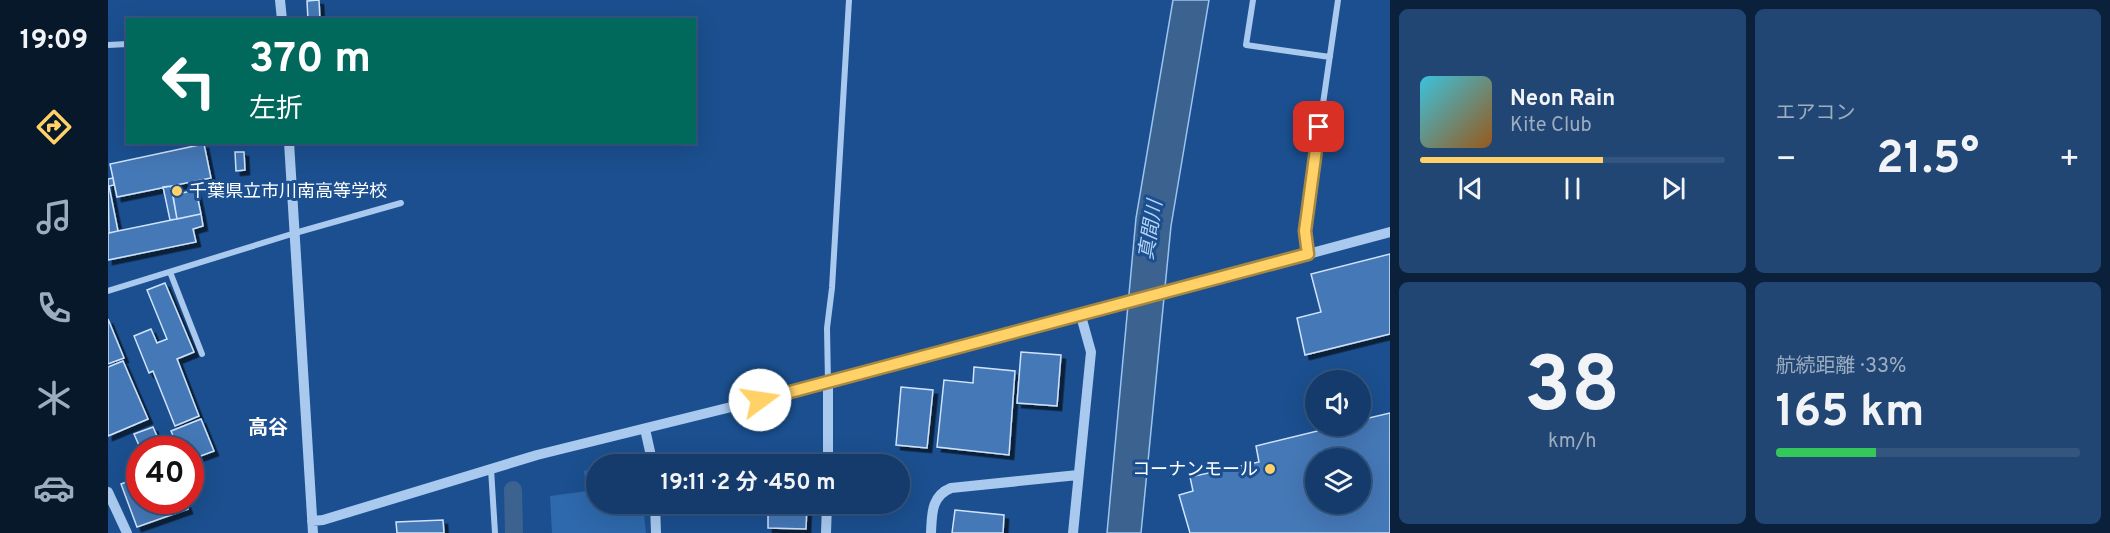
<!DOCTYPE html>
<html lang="ja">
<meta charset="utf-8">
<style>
body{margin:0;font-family:Overpass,"Noto Sans JP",sans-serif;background:#214673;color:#f1f3f6;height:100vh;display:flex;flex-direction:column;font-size:22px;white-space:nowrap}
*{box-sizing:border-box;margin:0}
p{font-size:20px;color:#9dadc1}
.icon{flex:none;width:33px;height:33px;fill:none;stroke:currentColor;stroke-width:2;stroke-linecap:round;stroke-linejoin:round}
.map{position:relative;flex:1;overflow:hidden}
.details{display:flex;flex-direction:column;gap:9px;padding:9px;background:#0b203b;width:720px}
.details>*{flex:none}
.hud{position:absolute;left:18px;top:18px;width:570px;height:126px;border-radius:0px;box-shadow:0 6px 24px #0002,0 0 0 2px #33557e;background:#00695c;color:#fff;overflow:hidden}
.fabs{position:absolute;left:1197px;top:370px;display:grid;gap:12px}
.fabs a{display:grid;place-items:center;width:66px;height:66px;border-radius:50%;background:#143b6b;box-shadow:0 6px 24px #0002,0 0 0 2px #33557e;font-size:30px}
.speed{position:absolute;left:18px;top:436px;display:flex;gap:12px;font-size:30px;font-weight:700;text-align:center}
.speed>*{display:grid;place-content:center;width:78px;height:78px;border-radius:50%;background:#143b6b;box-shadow:0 6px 24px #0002,0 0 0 2px #33557e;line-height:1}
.speed .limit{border:9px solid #d22;background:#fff;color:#111}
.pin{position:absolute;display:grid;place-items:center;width:51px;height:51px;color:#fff;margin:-26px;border-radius:12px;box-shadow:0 3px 9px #0006}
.me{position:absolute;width:66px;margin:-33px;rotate:76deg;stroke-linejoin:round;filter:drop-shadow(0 0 4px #0008)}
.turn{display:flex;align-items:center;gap:21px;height:126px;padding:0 24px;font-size:27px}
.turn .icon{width:78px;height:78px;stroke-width:2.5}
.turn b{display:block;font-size:42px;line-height:51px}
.big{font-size:45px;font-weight:700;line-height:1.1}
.details .tile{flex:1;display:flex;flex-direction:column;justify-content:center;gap:9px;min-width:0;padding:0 21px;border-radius:9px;background:#214673}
.details .dial{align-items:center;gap:0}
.dial b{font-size:78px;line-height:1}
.song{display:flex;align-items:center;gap:18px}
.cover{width:72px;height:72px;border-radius:9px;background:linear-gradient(135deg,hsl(190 70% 55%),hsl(30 70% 35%))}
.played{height:6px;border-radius:3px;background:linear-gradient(90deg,#ffd166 60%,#33557e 60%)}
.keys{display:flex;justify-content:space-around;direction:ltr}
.heat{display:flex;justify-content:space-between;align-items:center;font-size:33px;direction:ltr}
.charge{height:9px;border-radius:4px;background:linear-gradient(90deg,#34c759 33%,#33557e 0)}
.details .tiles{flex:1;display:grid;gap:9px;grid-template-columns:repeat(2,1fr)}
.trip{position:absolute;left:478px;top:454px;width:324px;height:60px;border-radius:30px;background:#143b6b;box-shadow:0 6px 24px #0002,0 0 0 2px #33557e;font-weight:700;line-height:60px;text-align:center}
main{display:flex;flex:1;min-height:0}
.menu{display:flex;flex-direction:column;width:108px;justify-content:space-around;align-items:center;background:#08182b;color:#9dadc1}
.menu .icon{width:42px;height:42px}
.menu .on{color:#ffd166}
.menu b{font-size:27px;color:#f1f3f6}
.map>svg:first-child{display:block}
.green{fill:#2e69ad}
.water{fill:#3c6290;stroke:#9cc4f0;stroke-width:1.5}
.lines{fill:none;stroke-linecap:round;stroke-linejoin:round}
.river{stroke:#3c6290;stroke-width:18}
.building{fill:#4478b7;stroke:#cfe3fa;stroke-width:1.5;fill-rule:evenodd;filter:url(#shadow)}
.minor{stroke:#a9c9ee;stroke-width:6}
.tertiary{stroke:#a9c9ee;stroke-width:10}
.route-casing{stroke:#a68842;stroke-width:15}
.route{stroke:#ffd166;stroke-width:10}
.poi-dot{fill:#ffd166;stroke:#1b4f8f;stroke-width:2}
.labels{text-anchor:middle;stroke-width:6;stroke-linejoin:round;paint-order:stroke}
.poi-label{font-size:18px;fill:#fff;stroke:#1b4f8f;text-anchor:start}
.water-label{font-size:20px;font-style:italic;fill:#b5d3f5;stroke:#1b4f8f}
.neighbourhood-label{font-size:20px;font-weight:bold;fill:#fff;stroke:#1b4f8f}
</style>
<main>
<nav class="menu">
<b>19:09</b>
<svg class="icon on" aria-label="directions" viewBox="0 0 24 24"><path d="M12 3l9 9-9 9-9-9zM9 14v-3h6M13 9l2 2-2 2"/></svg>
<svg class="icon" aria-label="music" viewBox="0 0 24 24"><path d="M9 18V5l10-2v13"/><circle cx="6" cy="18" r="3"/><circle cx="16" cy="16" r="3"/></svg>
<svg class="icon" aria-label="phone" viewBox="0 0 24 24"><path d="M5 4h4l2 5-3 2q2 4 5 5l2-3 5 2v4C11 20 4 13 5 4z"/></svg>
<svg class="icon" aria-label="climate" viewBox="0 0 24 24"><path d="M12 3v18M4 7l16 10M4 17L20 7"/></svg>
<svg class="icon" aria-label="car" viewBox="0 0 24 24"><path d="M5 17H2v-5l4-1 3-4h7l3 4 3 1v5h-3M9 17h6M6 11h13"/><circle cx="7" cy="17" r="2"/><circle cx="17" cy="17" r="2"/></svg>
</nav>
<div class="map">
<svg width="1282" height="533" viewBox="0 0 1282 533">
<defs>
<filter id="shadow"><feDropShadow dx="4.5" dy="4.5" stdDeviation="0" flood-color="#0009"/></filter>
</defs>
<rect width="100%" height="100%" fill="#1b4f8f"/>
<path class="green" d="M489,467V504H535L538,533H444L442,496L479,491L476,471Z"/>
<path class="water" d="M1065,0H1101L1063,226L1033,533H999L1028,218Z"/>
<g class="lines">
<path class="river" d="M405,490L406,533"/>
</g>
<path class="building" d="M211,0L212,20H200L199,1Z
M96,144L103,178L9,197L2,164Z
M127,152H136L137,170L128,171Z
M5,178L6,185L1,186L10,231L1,233L0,179Z
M63,186L69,219L62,220L55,187Z
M88,190L93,214L69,219L65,195Z
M93,214L95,226L85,229L88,242L0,260V233Z
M1282,254V334L1197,355L1189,318L1213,312L1203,274Z
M57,283L86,352L69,359L91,416L67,426L45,371L41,373L26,336L43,329L49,343L59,339L39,290Z
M0,319L16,358L0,364Z
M913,352L953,355L949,406L909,403Z
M15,361L40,419L0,436V367Z
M866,367L907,371L901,455L829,447L836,380L865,383Z
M793,387L825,390L819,448L788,445Z
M1282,413V533H1082L1071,495L1085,491L1082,477L1151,462L1148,446L1230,426H1252V420ZM1208,459H1252V504H1208Z
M93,419L106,451L82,460V450H71L63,431Z
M45,427L55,450H33L26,434Z
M32,477V501H77L80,509L29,527L13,484Z
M660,504H699L698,529L660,528Z
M847,510L896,515L895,533H844Z
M335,520L336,533H289L288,522Z"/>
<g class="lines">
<path class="minor" d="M1145,0L1138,45L1222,57
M0,45L20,44
M1200,254L1197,239L1198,221L1230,0
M62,272L94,354
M0,291L187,233L293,203
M720,383L719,328L724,288L741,0
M383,469L387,533"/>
<path class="tertiary" d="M172,0L174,20
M181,142L205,533
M537,429L545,465
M720,465V383
M0,492L19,533
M547,504L548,533
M204,521L215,520L429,455L720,383L1282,232
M718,533L719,504
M823,533C824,514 823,496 843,488L970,475
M965,533L983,352L973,316"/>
</g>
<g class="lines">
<defs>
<path id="route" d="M652,400L1200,254L1197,231L1211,127"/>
</defs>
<use href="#route" class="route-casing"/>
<use href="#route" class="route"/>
</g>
<g class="poi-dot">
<circle cx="69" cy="191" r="6"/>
<circle cx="1162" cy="469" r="6"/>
</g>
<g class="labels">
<g class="poi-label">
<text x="81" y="197">千葉県立市川南高等学校</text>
<text x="1150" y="475" text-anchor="end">コーナンモール</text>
</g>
<g class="water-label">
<text transform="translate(1042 230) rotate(-81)" y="7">真間川</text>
</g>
<g class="neighbourhood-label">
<text x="160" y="434">高谷</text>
</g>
</g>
</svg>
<div class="fabs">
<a><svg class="icon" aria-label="sound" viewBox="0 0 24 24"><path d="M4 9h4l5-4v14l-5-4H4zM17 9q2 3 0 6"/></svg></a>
<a><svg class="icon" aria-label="layers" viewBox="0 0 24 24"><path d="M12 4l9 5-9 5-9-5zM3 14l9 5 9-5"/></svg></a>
</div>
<div class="speed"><div class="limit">40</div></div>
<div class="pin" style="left:1211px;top:127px;background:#d93025"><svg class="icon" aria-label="arrive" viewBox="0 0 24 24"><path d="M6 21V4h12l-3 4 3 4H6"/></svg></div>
<svg class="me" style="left:652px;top:400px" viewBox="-20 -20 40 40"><circle r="19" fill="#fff"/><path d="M0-13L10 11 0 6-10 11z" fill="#ffd166"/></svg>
<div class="trip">19:11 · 2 分 · 450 m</div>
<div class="hud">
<div class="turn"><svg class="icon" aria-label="left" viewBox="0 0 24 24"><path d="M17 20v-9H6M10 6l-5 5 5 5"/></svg><div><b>370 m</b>左折</div></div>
</div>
</div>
<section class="details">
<div class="tiles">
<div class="tile">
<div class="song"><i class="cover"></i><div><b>Neon Rain</b><p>Kite Club</p></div></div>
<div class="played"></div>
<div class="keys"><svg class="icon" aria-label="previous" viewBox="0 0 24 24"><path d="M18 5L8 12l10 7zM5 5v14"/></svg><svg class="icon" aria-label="pause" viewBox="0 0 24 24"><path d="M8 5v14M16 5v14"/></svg><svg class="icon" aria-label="next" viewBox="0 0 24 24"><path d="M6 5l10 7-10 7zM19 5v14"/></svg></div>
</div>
<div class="tile"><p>エアコン</p>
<div class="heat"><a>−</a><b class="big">21.5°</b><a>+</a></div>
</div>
<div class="tile dial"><b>38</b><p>km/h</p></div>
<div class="tile"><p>航続距離 · 33%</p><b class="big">165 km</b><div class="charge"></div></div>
</div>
</section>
</main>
